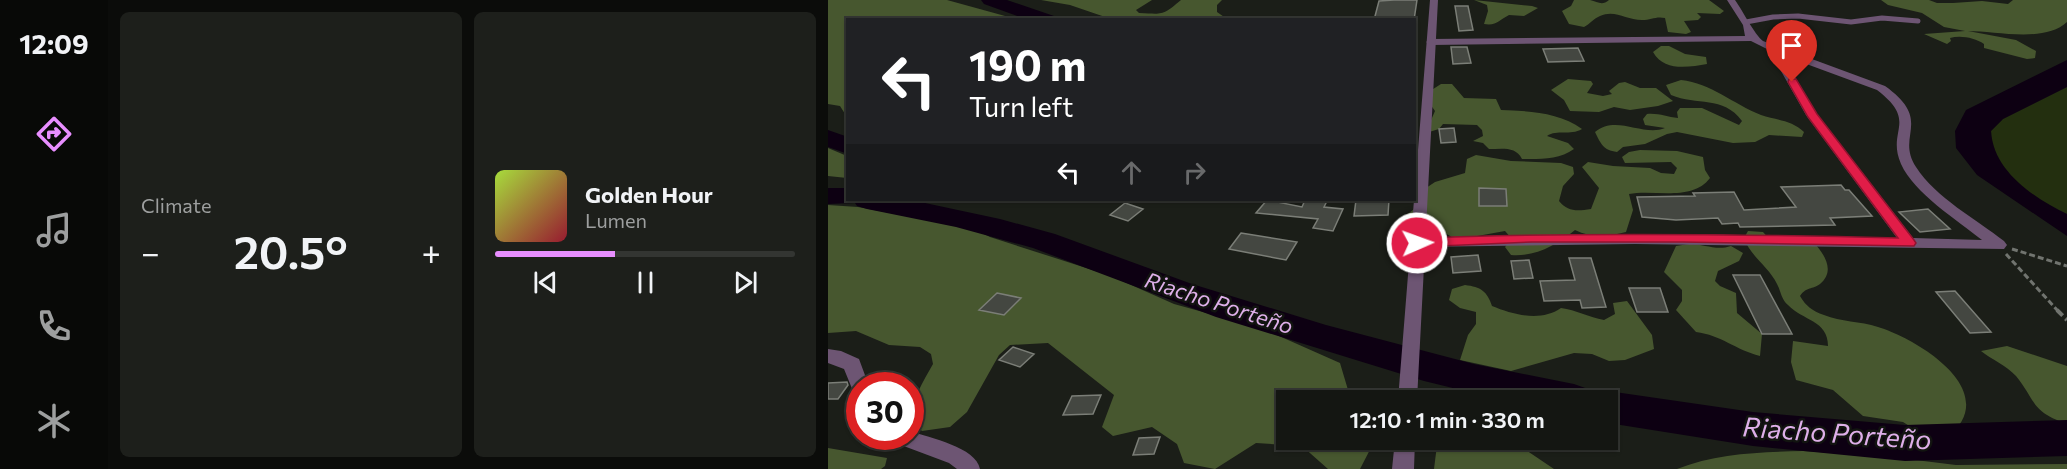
<!DOCTYPE html>
<meta charset="utf-8">
<style>
body{margin:0;font-family:Commissioner,sans-serif;background:#1d1f1b;color:#f1f3f6;height:100vh;display:flex;flex-direction:column;font-size:22px;white-space:nowrap}
*{box-sizing:border-box;margin:0}
p{font-size:20px;color:#9d9f9f}
.icon{flex:none;width:33px;height:33px;fill:none;stroke:currentColor;stroke-width:2;stroke-linecap:round;stroke-linejoin:round}
.map{position:relative;flex:1;overflow:hidden}
.side{display:flex;flex-direction:column;gap:12px;padding:12px;background:#0b0c0a;width:720px}
.side>*{flex:none}
.hud{position:absolute;left:18px;top:18px;width:570px;height:183px;border-radius:0px;box-shadow:0 2px 4px #0004,0 0 0 2px #333532;background:#202124;color:#fff;overflow:hidden}
.speed{position:absolute;left:18px;top:372px;display:flex;gap:12px;font-size:30px;font-weight:700;text-align:center}
.speed>*{display:grid;place-content:center;width:78px;height:78px;border-radius:50%;background:#141612;box-shadow:0 2px 4px #0004,0 0 0 2px #333532;line-height:1}
.speed .limit{border:9px solid #d22;background:#fff;color:#111}
.pin{position:absolute;display:grid;place-items:center;width:51px;height:51px;color:#fff;margin:-62px -26px;border-radius:50% 50% 50% 0;rotate:-45deg;box-shadow:0 0 6px #0007}
.pin .icon{rotate:45deg}
.me{position:absolute;width:66px;margin:-33px;rotate:88deg;stroke-linejoin:round;filter:drop-shadow(0 0 4px #0008)}
.turn{display:flex;align-items:center;gap:21px;height:126px;padding:0 24px;font-size:27px}
.turn .icon{width:78px;height:78px;stroke-width:2.5}
.turn b{display:block;font-size:42px;line-height:51px}
.lanes{display:flex;align-items:center;height:57px;padding:0 24px;background:#0003;justify-content:center;gap:30px;direction:ltr}
.lanes .off{opacity:.35}
.big{font-size:45px;font-weight:600;line-height:1.1}
.side .tile{flex:1;display:flex;flex-direction:column;justify-content:center;gap:9px;min-width:0;padding:0 21px;border-radius:9px;background:#1d1f1b}
.song{display:flex;align-items:center;gap:18px}
.cover{width:72px;height:72px;border-radius:9px;background:linear-gradient(135deg,hsl(80 70% 55%),hsl(350 70% 35%))}
.played{height:6px;border-radius:3px;background:linear-gradient(90deg,#e88eff 40%,#333532 40%)}
.keys{display:flex;justify-content:space-around;direction:ltr}
.heat{display:flex;justify-content:space-between;align-items:center;font-size:33px;direction:ltr}
.side .tiles{flex:1;display:grid;gap:12px;grid-template-columns:repeat(2,1fr)}
.trip{position:absolute;left:448px;top:390px;width:342px;height:60px;border-radius:0px;background:#141612;box-shadow:0 2px 4px #0004,0 0 0 2px #333532;font-weight:600;line-height:60px;text-align:center}
main{display:flex;flex:1;min-height:0}
.dock{display:flex;flex-direction:column;width:108px;justify-content:space-around;align-items:center;background:#080907;color:#9d9f9f}
.dock .icon{width:42px;height:42px}
.dock .on{color:#e88eff}
.dock b{font-size:27px;color:#f1f3f6}
.map>svg:first-child{display:block}
.green{fill:#232f0f}
.forest{fill:#47572f}
.water{fill:#0d0012}
.lines{fill:none;stroke-linecap:round;stroke-linejoin:round}
.river{fill:#0d0012;fill-rule:evenodd}
.building{fill:#444741;stroke:#7b7e77;stroke-width:1.5}
.path-far1{stroke:#71746f;stroke-width:3;stroke-dasharray:6 3;stroke-linecap:butt}
.path{stroke:#71746f;stroke-width:4;stroke-dasharray:8 4;stroke-linecap:butt}
.service{stroke:#6d5573;stroke-width:5}
.minor{fill:#6d5573;fill-rule:evenodd}
.tertiary{fill:#6d5573;fill-rule:evenodd}
.route{fill:#e11d48;stroke:#92132f;stroke-width:1.5}
.labels{text-anchor:middle;stroke-width:5;stroke-linejoin:round;paint-order:stroke}
.water-label{font-size:22px;font-style:italic;fill:#deafe9;stroke:#121410}
.near-water-label{font-size:27px;font-style:italic;fill:#deafe9;stroke:#121410}
</style>
<main>
<nav class="dock">
<b>12:09</b>
<svg class="icon on" aria-label="directions" viewBox="0 0 24 24"><path d="M12 3l9 9-9 9-9-9zM9 14v-3h6M13 9l2 2-2 2"/></svg>
<svg class="icon" aria-label="music" viewBox="0 0 24 24"><path d="M9 18V5l10-2v13"/><circle cx="6" cy="18" r="3"/><circle cx="16" cy="16" r="3"/></svg>
<svg class="icon" aria-label="phone" viewBox="0 0 24 24"><path d="M5 4h4l2 5-3 2q2 4 5 5l2-3 5 2v4C11 20 4 13 5 4z"/></svg>
<svg class="icon" aria-label="climate" viewBox="0 0 24 24"><path d="M12 3v18M4 7l16 10M4 17L20 7"/></svg>
</nav>
<section class="side">
<div class="tiles">
<div class="tile"><p>Climate</p>
<div class="heat"><a>−</a><b class="big">20.5°</b><a>+</a></div>
</div>
<div class="tile">
<div class="song"><i class="cover"></i><div><b>Golden Hour</b><p>Lumen</p></div></div>
<div class="played"></div>
<div class="keys"><svg class="icon" aria-label="previous" viewBox="0 0 24 24"><path d="M18 5L8 12l10 7zM5 5v14"/></svg><svg class="icon" aria-label="pause" viewBox="0 0 24 24"><path d="M8 5v14M16 5v14"/></svg><svg class="icon" aria-label="next" viewBox="0 0 24 24"><path d="M6 5l10 7-10 7zM19 5v14"/></svg></div>
</div>
</div>
</section>
<div class="map">
<svg width="1239" height="469" viewBox="0 0 1239 469">
<rect width="100%" height="100%" fill="#1b1e18"/>
<path class="green" d="M1239,87V214C1205,198 1165,171 1163,131L1175,119Z"/>
<path class="forest" d="M0,0H119L188,19L20,20L19,117L12,106L0,104Z
M213,0H324L308,10L311,13C336,14 334,16 353,0H394L389,5V12L399,19H283L242,5Z
M646,0L704,6L710,8L696,16L681,15C671,20 669,26 656,24L660,11L659,5Z
M746,0C751,0 757,0 762,0C770,2 774,6 781,0H881L896,11L892,14L869,13L873,17L870,20L856,21L863,32L858,34L840,32L837,18C828,16 823,20 814,20C798,20 787,9 772,16C765,19 762,24 756,27L741,24L734,11L743,6Z
M1053,0H1101L1109,3H1125L1154,1L1180,4L1185,0H1239V22C1217,43 1168,31 1140,31L1188,40L1208,51L1207,58L1199,59L1156,48V44C1147,38 1133,35 1122,38L1123,41L1119,44L1096,34L1137,31L1116,27L1094,13L1060,5Z
M833,46H841L857,54L878,57L879,64C861,67 836,72 825,52Z
M740,79L763,81L765,84L759,93L775,96L784,94L781,91L791,83L797,82L812,88H828L845,101L830,106L802,110L786,107L771,112L742,111L736,100L723,90Z
M853,80C883,83 905,104 933,115C948,120 964,120 976,132L974,137L941,135L927,142L905,143L849,132L839,134L817,144L795,147L789,152C775,150 773,144 767,132C788,114 815,137 837,128L817,125L815,119L819,114C831,113 839,117 850,118L849,112L852,108H874L911,125L914,121C895,95 869,106 843,95L838,85Z
M613,84H624L636,98L668,99L673,110C700,111 731,112 754,129C742,136 729,129 719,136L740,143L746,149C731,160 712,159 694,159C688,146 674,149 661,149L655,143L645,141L655,136L654,130L649,125L615,124L611,129L601,132L600,127L607,111L600,101L602,91Z
M0,148L19,156V178L0,176Z
M812,150L849,151L875,157L877,170L882,178C864,202 826,189 801,194L805,210L798,232C780,237 763,238 747,230C729,245 707,257 683,255L677,247L684,239L677,231L627,240C608,221 595,243 577,225V216L594,203L598,188L607,182L637,173L639,159L648,155L683,161L733,163L745,167L746,174L735,186L731,201C740,212 749,211 763,209L771,188L754,167L760,162L785,166L822,168L833,173L846,174L849,168L843,162L797,163L794,157L801,152Z
M0,205L30,207L144,228L162,237L283,276L346,304L433,328L512,363L523,400H459V440H547L532,469H500L474,446L428,443L387,469L356,463L349,444L324,427L285,436L274,427L286,395L220,343L182,345L171,355L139,412L122,427L94,431L83,421C83,400 95,382 105,364L103,354L92,347L61,345L28,331L0,333Z
M920,231L935,232L943,241L985,242C996,253 1008,271 992,284C984,290 979,286 972,296C978,306 984,311 996,315C1013,322 1032,321 1050,327C1092,340 1177,393 1118,438L1094,434L1075,422L1035,416L1005,390L968,380L963,362L965,341L1000,346C1000,320 975,321 960,305C953,299 953,291 949,284C941,267 922,256 916,238Z
M861,244C877,244 888,251 903,246L915,253L911,261L890,271L887,281L892,286L908,293L909,313L934,334L932,356C908,350 893,335 868,332L848,310L854,301V290L836,272L848,246Z
M637,285C653,287 659,291 664,306C686,315 713,322 733,308C748,310 761,317 776,320L787,314L785,303L799,301L824,335L826,349L797,360L781,361L764,354L746,353L683,371L632,360L640,335L648,324V312L632,308L621,300L624,289Z
M1179,346L1239,366V424C1202,411 1209,402 1188,376C1179,366 1163,359 1153,351Z
M619,440H674L686,442L726,469H606L609,445Z
M0,448L59,458L57,466L53,469H0Z
M975,451L1055,456L1128,465L1239,464V469H849C888,453 933,452 975,451Z"/>
<path class="water" d="M1239,60V87L1175,119L1163,131C1165,171 1206,198 1239,214V236L1149,175L1128,148L1127,131L1138,110Z"/>
<g class="lines">
<path class="river" d="M153,0H179L226,16L228,20H200L156,4Z
M0,130L20,137V154L0,147Z
M0,188H20V200H83L172,219L227,234L364,284L498,325L646,364L746,384L760,389L765,398L766,395L780,391L925,412L1077,425L1239,420V456L1077,461L925,446L780,423V400H674L596,381L388,317L205,248L128,227L39,209L29,206L27,203L0,204Z"/>
</g>
<path class="building" d="M566,0H589L586,20H546L551,1Z
M627,6H640L645,30L631,31Z
M623,47H639L643,63L625,64Z
M750,48L756,61L720,62L715,49Z
M626,128L628,142L613,143L611,129Z
M1013,185L1017,190H1021L1044,216L1002,218L1007,225L912,227L910,223L894,224L890,218L848,220L814,217L809,197L867,196L865,193L906,192L916,210L968,207L953,187Z
M651,188L678,189L679,206H651Z
M439,200L474,207L477,200L499,201L496,207L515,209L505,231L485,228L490,219L428,213Z
M528,200H561L560,215L526,216Z
M297,203L315,209L300,221L282,215Z
M1100,209L1122,229L1092,232L1071,212Z
M413,233L469,242L458,260L401,249Z
M650,255L653,271L625,273L623,257Z
M741,258H763L778,307L754,308L752,300L716,301L712,281L747,280Z
M701,260L705,278L686,279L683,261Z
M905,275H932L964,334H934Z
M801,288H832L840,312H809Z
M1127,291L1163,332L1142,333L1108,292Z
M169,293L193,298L176,315L151,310Z
M185,347L206,354L192,367L171,360Z
M19,382L20,385L10,399H0V383Z
M273,395L265,414L235,415L244,396Z
M332,437L326,454L305,455L311,438Z"/>
<g class="lines">
<path class="path-far1" d="M1184,249L1239,266
M1178,254L1230,311"/>
<path class="path" d="M1229,310L1239,320"/>
<path class="service" d="M918,22L945,17L970,16L1023,22L1054,18L1090,21"/>
<path class="minor" d="M899,0H907C915,11 926,34 935,41L1057,86C1106,121 1067,135 1088,167C1108,198 1148,219 1176,241L1179,245L1176,249L807,244L584,247L581,243L584,239L589,238C749,233 909,234 1069,238L978,115L941,50L923,41L603,45L598,42L603,39L917,36L915,25ZM954,55L1049,90C1091,122 1058,130 1073,164C1086,193 1129,220 1154,240L1085,238L989,114Z
M0,349L13,351L31,359L41,386H32V394L25,391L16,369L0,363Z
M82,431C102,438 148,447 152,469H129L121,463L65,442L62,436H82Z"/>
<path class="tertiary" d="M602,0H610L589,400H570Z
M567,440H587L586,469H564Z"/>
</g>
<path class="route" d="M961,79H968L989,114L1086,240L1088,243L1086,246L855,242H704L589,247L582,243L589,238C750,232 910,234 1070,238L980,117L960,82Z"/>
<g class="labels">
<g class="water-label">
<text transform="translate(391 303) rotate(18)" y="8">Riacho Porteño</text>
</g>
<g class="near-water-label">
<text transform="translate(1009 434) rotate(4)" y="9">Riacho Porteño</text>
</g>
</g>
</svg>
<div class="speed"><div class="limit">30</div></div>
<div class="pin" style="left:964px;top:82px;background:#d93025"><svg class="icon" aria-label="arrive" viewBox="0 0 24 24"><path d="M6 21V4h12l-3 4 3 4H6"/></svg></div>
<svg class="me" style="left:589px;top:243px" viewBox="-20 -20 40 40"><circle r="17" fill="#e11d48" stroke="#fff" stroke-width="3"/><path d="M0-11L8 9 0 5-8 9z" fill="#fff"/></svg>
<div class="trip">12:10 · 1 min · 330 m</div>
<div class="hud">
<div class="turn"><svg class="icon" aria-label="left" viewBox="0 0 24 24"><path d="M17 20v-9H6M10 6l-5 5 5 5"/></svg><div><b>190 m</b>Turn left</div></div>
<div class="lanes"><svg class="icon" aria-label="left" viewBox="0 0 24 24"><path d="M17 20v-9H6M10 6l-5 5 5 5"/></svg><svg class="icon off" aria-label="ahead" viewBox="0 0 24 24"><path d="M12 20V5M6 11l6-6 6 6"/></svg><svg class="icon off" aria-label="right" viewBox="0 0 24 24"><path d="M7 20v-9h11M14 6l5 5-5 5"/></svg></div>
</div>
</div>
</main>
